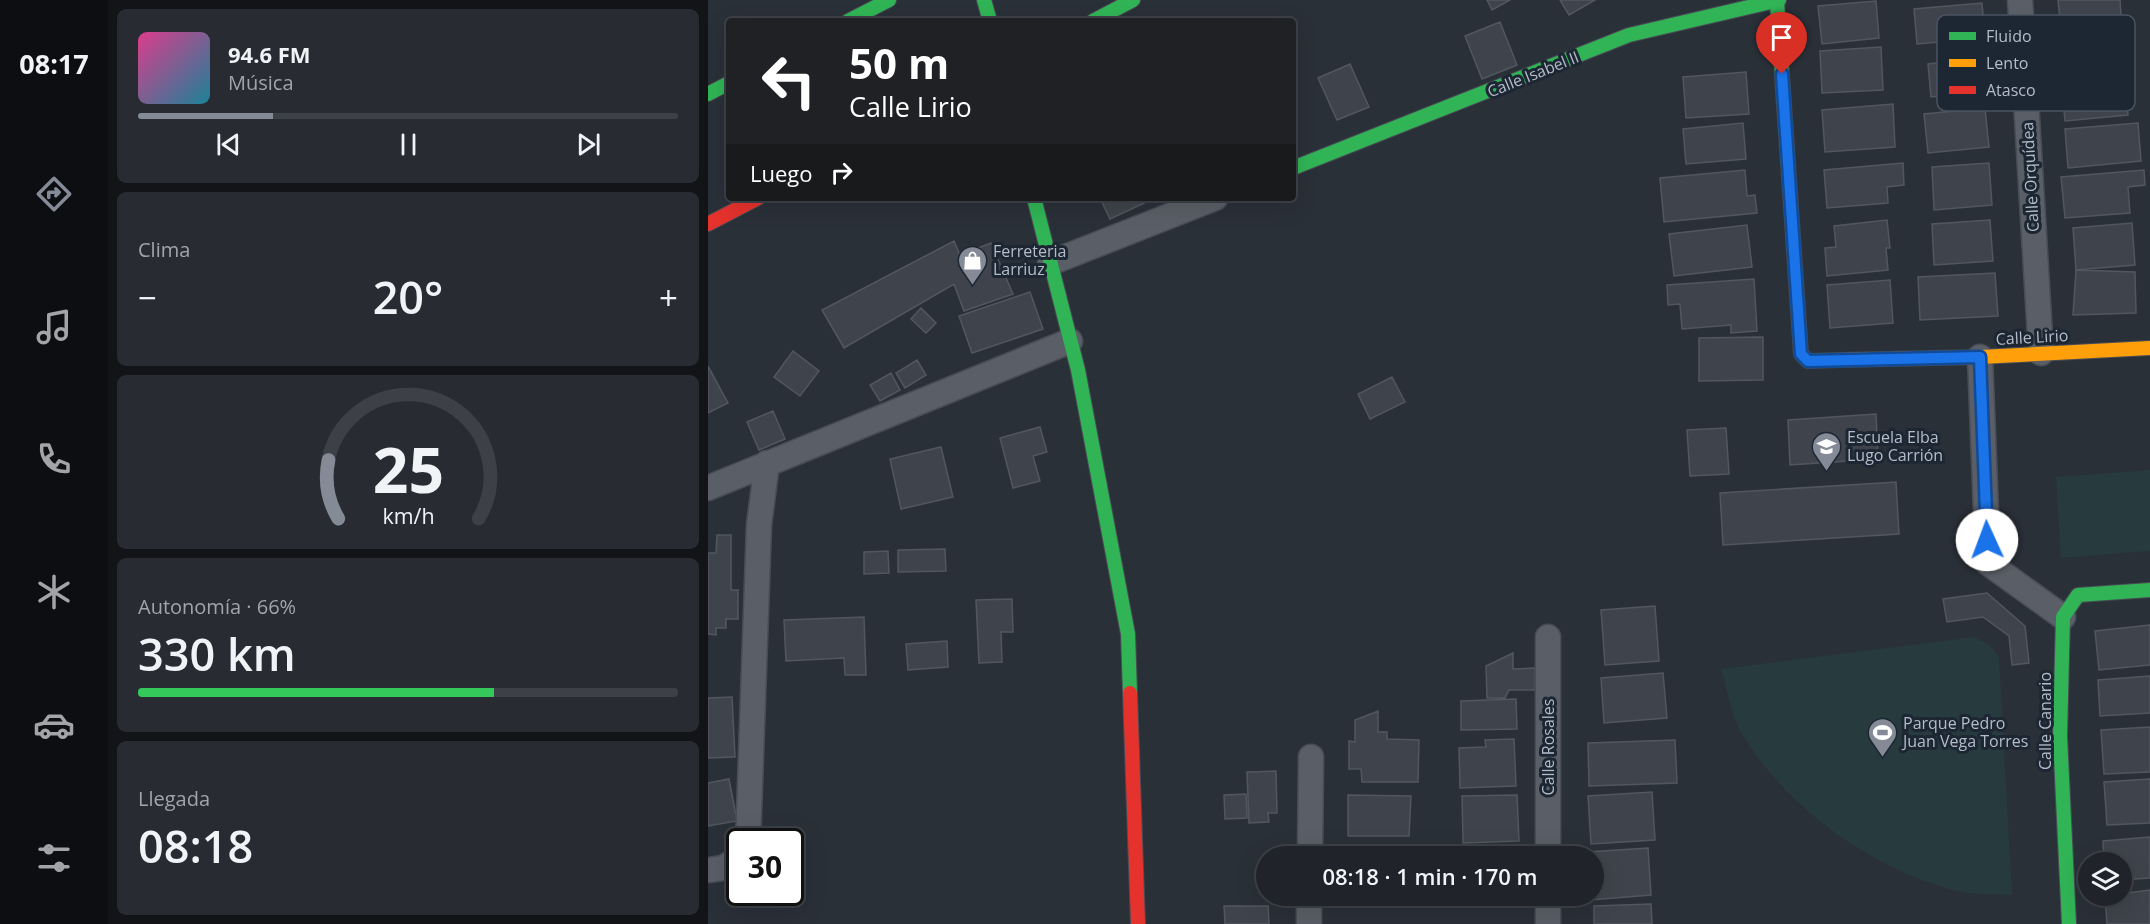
<!DOCTYPE html>
<html lang="es">
<meta charset="utf-8">
<style>
body{margin:0;font-family:"Open Sans",sans-serif;background:#282c32;color:#f1f3f6;height:100vh;display:flex;flex-direction:column;font-size:22px;white-space:nowrap}
*{box-sizing:border-box;margin:0}
p{font-size:20px;color:#a2a4a8}
.icon{flex:none;width:33px;height:33px;fill:none;stroke:currentColor;stroke-width:2;stroke-linecap:round;stroke-linejoin:round}
.map{position:relative;flex:1;overflow:hidden}
.details{display:flex;flex-direction:column;gap:9px;padding:9px;background:#121417;width:600px}
.details>*{flex:none}
.hud{position:absolute;left:18px;top:18px;width:570px;height:183px;border-radius:6px;box-shadow:0 6px 24px #0002,0 0 0 2px #3d4147;background:#202124;color:#fff;overflow:hidden}
.buttons{position:absolute;left:1370px;top:852px;display:grid;gap:12px}
.buttons a{display:grid;place-items:center;width:54px;height:54px;border-radius:50%;background:#20242a;box-shadow:0 6px 24px #0002,0 0 0 2px #3d4147;font-size:30px}
.speed{position:absolute;left:18px;top:828px;display:flex;gap:12px;font-size:30px;font-weight:700;text-align:center}
.speed>*{display:grid;place-content:center;width:78px;height:78px;border-radius:50%;background:#20242a;box-shadow:0 6px 24px #0002,0 0 0 2px #3d4147;line-height:1}
.speed .limit{border:3px solid #111;border-radius:9px;background:#fff;color:#111}
.pin{position:absolute;display:grid;place-items:center;width:51px;height:51px;color:#fff;margin:-62px -26px;border-radius:50% 50% 50% 0;rotate:-45deg;box-shadow:0 0 6px #0007}
.pin .icon{rotate:45deg}
.me{position:absolute;width:66px;margin:-33px;rotate:358deg;stroke-linejoin:round;filter:drop-shadow(0 0 4px #0008)}
.turn{display:flex;align-items:center;gap:21px;height:126px;padding:0 24px;font-size:27px}
.turn .icon{width:78px;height:78px;stroke-width:2.5}
.turn b{display:block;font-size:42px;line-height:51px}
.then{display:flex;align-items:center;height:57px;padding:0 24px;background:#0003;gap:12px;font-size:22px}
.big{font-size:45px;font-weight:600;line-height:1.1}
.details .card{flex:1;display:flex;flex-direction:column;justify-content:center;gap:9px;min-width:0;padding:0 21px;border-radius:9px;background:#282c32}
.details .dial{align-items:center;gap:0}
.dial svg{height:156px;overflow:visible;fill:none;stroke:#3d4147;stroke-width:7;stroke-linecap:round;text-anchor:middle}
.dial text{fill:#f1f3f6;stroke:none}
.song{display:flex;align-items:center;gap:18px}
.cover{width:72px;height:72px;border-radius:9px;background:linear-gradient(135deg,hsl(330 70% 55%),hsl(190 70% 35%))}
.played{height:6px;border-radius:3px;background:linear-gradient(90deg,#848b96 25%,#3d4147 25%)}
.keys{display:flex;justify-content:space-around;direction:ltr}
.heat{display:flex;justify-content:space-between;align-items:center;font-size:33px;direction:ltr}
.charge{height:9px;border-radius:4px;background:linear-gradient(90deg,#34c759 66%,#3d4147 0)}
.trip{position:absolute;left:548px;top:846px;width:348px;height:60px;border-radius:30px;background:#20242a;box-shadow:0 6px 24px #0002,0 0 0 2px #3d4147;font-weight:600;line-height:60px;text-align:center}
main{display:flex;flex:1;min-height:0}
.tabs{display:flex;flex-direction:column;width:108px;justify-content:space-around;align-items:center;background:#0d0e11;color:#a2a4a8}
.tabs .icon{width:42px;height:42px}
.tabs .on{color:#848b96}
.tabs b{font-size:27px;color:#f1f3f6}
.map>svg:first-child{display:block}
.green{fill:#273a3e}
.building{fill:#3f444c;stroke:#52575f;stroke-width:1.5}
.lines{fill:none;stroke-linecap:round;stroke-linejoin:round}
.street-casing{stroke:#484c55;stroke-width:27}
.fast-casing{stroke:#484c55;stroke-width:16}
.slow-casing{stroke:#484c55;stroke-width:16}
.jam-casing{stroke:#484c55;stroke-width:16}
.street{stroke:#5a5e66;stroke-width:24}
.fast{stroke:#30b455;stroke-width:14}
.slow{stroke:#ff9f0a;stroke-width:14}
.jam{stroke:#e5322d;stroke-width:14}
.route-casing{stroke:#114b97;stroke-width:15}
.route{stroke:#1a73e8;stroke-width:10}
.labels{text-anchor:middle;stroke-width:6;stroke-linejoin:round;paint-order:stroke}
.street-label{font-size:16px;fill:#b4bcc9;stroke:#1d2633}
.poi-label{font-size:16px;fill:#b4bcc9;stroke:#1d2633;text-anchor:start}
.key{fill:#1d2633;stroke:#4a5360;stroke-width:1.5}
.key-label{font-size:16px;fill:#b4bcc9}
</style>
<main>
<nav class="tabs">
<b>08:17</b>
<svg class="icon on" aria-label="directions" viewBox="0 0 24 24"><path d="M12 3l9 9-9 9-9-9zM9 14v-3h6M13 9l2 2-2 2"/></svg>
<svg class="icon" aria-label="music" viewBox="0 0 24 24"><path d="M9 18V5l10-2v13"/><circle cx="6" cy="18" r="3"/><circle cx="16" cy="16" r="3"/></svg>
<svg class="icon" aria-label="phone" viewBox="0 0 24 24"><path d="M5 4h4l2 5-3 2q2 4 5 5l2-3 5 2v4C11 20 4 13 5 4z"/></svg>
<svg class="icon" aria-label="climate" viewBox="0 0 24 24"><path d="M12 3v18M4 7l16 10M4 17L20 7"/></svg>
<svg class="icon" aria-label="car" viewBox="0 0 24 24"><path d="M5 17H2v-5l4-1 3-4h7l3 4 3 1v5h-3M9 17h6M6 11h13"/><circle cx="7" cy="17" r="2"/><circle cx="17" cy="17" r="2"/></svg>
<svg class="icon" aria-label="filters" viewBox="0 0 24 24"><path d="M4 7h16M4 17h16"/><circle cx="9" cy="7" r="2"/><circle cx="15" cy="17" r="2"/></svg>
</nav>
<section class="details">
<div class="card">
<div class="song"><i class="cover"></i><div><b>94.6 FM</b><p>Música</p></div></div>
<div class="played"></div>
<div class="keys"><svg class="icon" aria-label="previous" viewBox="0 0 24 24"><path d="M18 5L8 12l10 7zM5 5v14"/></svg><svg class="icon" aria-label="pause" viewBox="0 0 24 24"><path d="M8 5v14M16 5v14"/></svg><svg class="icon" aria-label="next" viewBox="0 0 24 24"><path d="M6 5l10 7-10 7zM19 5v14"/></svg></div>
</div>
<div class="card"><p>Clima</p>
<div class="heat"><a>−</a><b class="big">20°</b><a>+</a></div>
</div>
<div class="card dial"><svg viewBox="0 0 100 80">
<path d="M14 69A42 42 0 1 1 86 69"/>
<path d="M14 69A42 42 0 0 1 9 39" stroke="#848b96"/>
<text x="50" y="56" font-size="32" font-weight="700">25</text>
<text x="50" y="72" font-size="11">km/h</text>
</svg></div>
<div class="card"><p>Autonomía · 66%</p><b class="big">330 km</b><div class="charge"></div></div>
<div class="card"><p>Llegada</p><b class="big">08:18</b></div>
</section>
<div class="map">
<svg width="1442" height="924" viewBox="0 0 1442 924">
<rect width="100%" height="100%" fill="#2a3038"/>
<path class="green" d="M1442,470V551L1353,558L1348,477Z
M1266,637L1281,645L1291,657L1304,895C1285,894 1264,895 1245,890C1162,868 1074,805 1032,730C1022,712 1019,688 1013,669Z"/>
<path class="building" d="M779,0H802L784,10Z
M852,0H887L861,15Z
M1350,0H1412L1413,16L1352,20Z
M1168,1L1171,38L1114,44L1110,6Z
M1274,3L1277,38L1209,44L1206,9Z
M792,22L809,65L774,79L757,36Z
M1173,47L1175,90L1114,93L1112,51Z
M1273,58L1277,91L1223,97L1220,64Z
M642,64L661,107L629,120L610,78Z
M1038,72L1041,114L978,118L975,77Z
M1416,73L1420,115L1357,121L1353,79Z
M1185,104L1187,147L1117,152L1114,110Z
M1277,108L1281,147L1220,153L1216,114Z
M1035,123L1038,159L978,164L975,129Z
M1430,123L1433,161L1360,168L1357,129Z
M1195,163L1196,185L1179,187L1180,203L1119,208L1116,170Z
M1281,163L1284,205L1226,210L1224,167Z
M1037,170L1039,196L1047,195L1049,213L956,222L952,178Z
M1436,170L1437,185L1420,187L1422,213L1357,218L1353,177Z
M392,198H447L402,219Z
M1179,220L1182,248H1178L1180,270L1119,276L1117,248L1128,247L1126,226Z
M1282,220L1285,261L1226,265L1224,224Z
M1424,223L1427,265L1368,270L1365,228Z
M1039,225L1044,267L966,276L961,234Z
M246,241L252,255L283,243L305,294L256,311L246,284L136,348L114,310Z
M1368,270L1427,272L1428,313L1365,315Z
M1287,273L1290,316L1212,320L1210,277Z
M1046,279L1049,331L1023,333V325L974,329L972,304L960,305L959,285Z
M1182,280L1185,323L1122,328L1119,285Z
M322,292L335,329L264,353L251,316Z
M213,308L228,323L218,333L203,319Z
M1055,337V380L991,381V338Z
M85,351L111,371L92,396L66,377Z
M209,360L218,375L197,388L188,373Z
M0,366L20,403L0,413Z
M183,373L192,390L172,401L162,385Z
M684,377L697,402L662,419L650,394Z
M65,411L77,439L51,450L39,422Z
M1168,414L1170,459L1082,465L1080,420Z
M332,427L339,452L325,456L332,481L305,488L292,438Z
M1018,428L1021,474L982,476L979,430Z
M233,447L245,497L193,509L182,459Z
M1188,482L1191,534L1015,545L1012,493Z
M9,535H23V590H30V619H18V628H8V635L0,634V553H8Z
M237,549L238,571L190,572V550Z
M180,551L181,573L156,574V552Z
M1279,593L1317,626L1321,663L1304,665L1301,636L1275,617L1239,622L1235,599Z
M304,599L305,632H293L294,662L271,663L268,600Z
M947,606L951,661L897,665L893,610Z
M156,617L158,675H137L136,658L78,661L76,620Z
M1442,625V665L1391,670L1387,631Z
M239,641L240,667L200,670L198,644Z
M805,653V669L827,668V690H801L797,698H779L778,666Z
M955,673L959,718L896,723L893,678Z
M1442,676V713L1392,716L1390,680Z
M24,697L27,757L0,758V698Z
M808,699L809,729L753,730V701Z
M670,711V732H679V739L711,740L710,782H654L653,769H641V741L647,742V720Z
M1442,727V772L1396,774L1393,730Z
M806,739L808,786L752,788L751,748L778,747L777,740Z
M967,740L969,783L881,786L880,743Z
M568,771L569,813H560L561,822L541,823L539,772Z
M21,779L29,821L0,826V783Z
M1442,779V823L1399,825L1396,782Z
M944,792L947,840L883,844L880,796Z
M538,794L539,818L517,819L516,795Z
M640,795L703,796L701,836H640Z
M809,795L811,841L755,843L754,796Z
M1442,837V878L1413,880V862H1396L1395,841Z
M940,848L943,895L882,900L881,896H885V856H879V852Z
M754,851V856H732V852Z
M1442,890V924H1399L1397,896Z
M632,896H700V902L632,904Z
M943,904L944,924H886V906Z
M516,906H560L561,924H517Z"/>
<g class="lines">
<defs>
<path id="street" d="M1312,0L1333,353
M342,263L507,198
M1272,357L1280,563L1355,617
M0,488L362,341
M40,842L51,525L59,463
M602,856L603,757
M840,856V637
M0,870L15,868L32,857
M840,896V924
M601,924V896"/>
<path id="fast" d="M276,0L282,21
M1069,2L1093,354L1100,361L1133,360
M140,21L181,0
M385,21L425,0
M0,94L21,83
M585,168L921,35L1071,0
M326,198L370,370L420,634L422,693
M1361,924L1352,736L1355,617L1370,595L1442,590"/>
<path id="slow" d="M1133,360L1272,357L1442,348"/>
<path id="jam" d="M0,224L50,198
M422,693L430,924"/>
</defs>
<use href="#street" class="street-casing"/>
<use href="#fast" class="fast-casing"/>
<use href="#slow" class="slow-casing"/>
<use href="#jam" class="jam-casing"/>
<use href="#street" class="street"/>
<use href="#fast" class="fast"/>
<use href="#slow" class="slow"/>
<use href="#jam" class="jam"/>
</g>
<g class="lines">
<defs>
<path id="route" d="M1074,74L1093,354L1100,361L1272,357L1279,540"/>
</defs>
<use href="#route" class="route-casing"/>
<use href="#route" class="route"/>
</g>
<defs>
<symbol id="shop-pin" viewBox="-11 -11 22 30"><path d="M0 17L-7.5 6A9.5 9.5 0 1 1 7.5 6Z" fill="#848b96" stroke="#1d2633"/><path d="M-5-2.5h2.3a2.7 3.5 0 0 1 5.4 0H5L5.5 6h-11ZM-1.5-2.5h3a1.5 2.3 0 0 0-3 0Z" fill="#fff"/></symbol>
<symbol id="school-pin" viewBox="-11 -11 22 30"><path d="M0 17L-7.5 6A9.5 9.5 0 1 1 7.5 6Z" fill="#848b96" stroke="#1d2633"/><path d="M0-5L7-2L0 1L-7-2ZM-4 1L0 2.5L4 1V4Q0 6-4 4Z" fill="#fff"/></symbol>
<symbol id="stadium-pin" viewBox="-11 -11 22 30"><path d="M0 17L-7.5 6A9.5 9.5 0 1 1 7.5 6Z" fill="#848b96" stroke="#1d2633"/><path d="M0-5a6.5 5 0 1 0 0 10a6.5 5 0 1 0 0-10ZM-3.5-1.8h7v3.6h-7Z" fill="#fff"/></symbol>
</defs>
<g fill-rule="evenodd">
<use href="#shop-pin" x="248" y="244" width="33" height="45"/>
<use href="#school-pin" x="1102" y="430" width="33" height="45"/>
<use href="#stadium-pin" x="1158" y="716" width="33" height="45"/>
</g>
<g class="labels">
<g class="street-label">
<text transform="translate(825 74) rotate(-22)" y="6">Calle Isabel II</text>
<text transform="translate(1322 177) rotate(-93)" y="6">Calle Orquídea</text>
<text transform="translate(1324 337) rotate(-3)" y="6">Calle Lirio</text>
<text transform="translate(1337 721) rotate(-90)" y="6">Calle Canario</text>
<text transform="translate(840 747) rotate(-90)" y="6">Calle Rosales</text>
</g>
<g class="poi-label">
<text x="285" y="257">Ferreteria<tspan x="285" dy="18">Larriuz</tspan></text>
<text x="1139" y="443">Escuela Elba<tspan x="1139" dy="18">Lugo Carrión</tspan></text>
<text x="1195" y="729">Parque Pedro<tspan x="1195" dy="18">Juan Vega Torres</tspan></text>
</g>
</g>
<rect x="1229" y="15" width="198" height="96" rx="9" class="key"/>
<rect x="1241" y="32" width="27" height="8" fill="#30b455"/>
<rect x="1241" y="59" width="27" height="8" fill="#ff9f0a"/>
<rect x="1241" y="86" width="27" height="8" fill="#e5322d"/>
<g class="key-label">
<text x="1278" y="42">Fluido</text>
<text x="1278" y="69">Lento</text>
<text x="1278" y="96">Atasco</text>
</g>
</svg>
<div class="buttons">
<a><svg class="icon" aria-label="layers" viewBox="0 0 24 24"><path d="M12 4l9 5-9 5-9-5zM3 14l9 5 9-5"/></svg></a>
</div>
<div class="speed"><div class="limit">30</div></div>
<div class="pin" style="left:1074px;top:74px;background:#d93025"><svg class="icon" aria-label="arrive" viewBox="0 0 24 24"><path d="M6 21V4h12l-3 4 3 4H6"/></svg></div>
<svg class="me" style="left:1279px;top:540px" viewBox="-20 -20 40 40"><circle r="19" fill="#fff"/><path d="M0-13L10 11 0 6-10 11z" fill="#1a73e8"/></svg>
<div class="trip">08:18 · 1 min · 170 m</div>
<div class="hud">
<div class="turn"><svg class="icon" aria-label="left" viewBox="0 0 24 24"><path d="M17 20v-9H6M10 6l-5 5 5 5"/></svg><div><b>50 m</b>Calle Lirio</div></div>
<div class="then">Luego<svg class="icon" aria-label="right" viewBox="0 0 24 24"><path d="M7 20v-9h11M14 6l5 5-5 5"/></svg></div>
</div>
</div>
</main>
